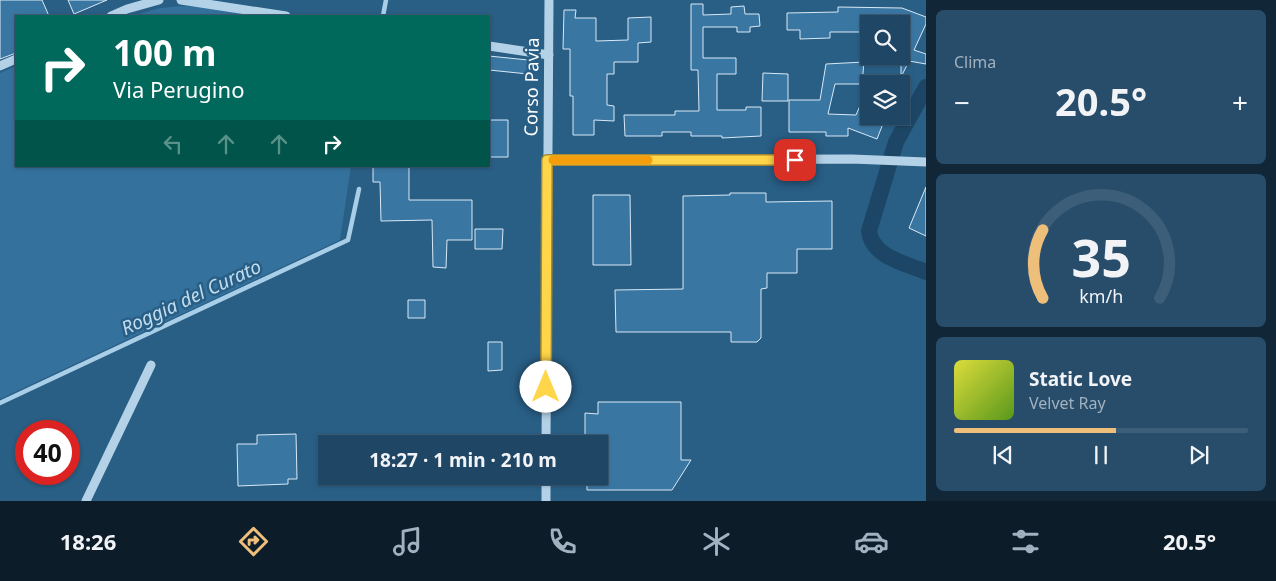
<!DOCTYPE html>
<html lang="it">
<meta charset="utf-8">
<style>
body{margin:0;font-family:"Noto Sans",sans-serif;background:#274d6a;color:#f1f3f6;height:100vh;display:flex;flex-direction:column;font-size:19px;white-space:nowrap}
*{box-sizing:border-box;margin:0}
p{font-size:16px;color:#a1b1bf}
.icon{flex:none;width:28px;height:28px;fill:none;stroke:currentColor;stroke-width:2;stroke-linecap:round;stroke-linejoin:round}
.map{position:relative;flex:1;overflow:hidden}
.details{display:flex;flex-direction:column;gap:10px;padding:10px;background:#112637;width:350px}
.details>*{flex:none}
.guide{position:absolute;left:15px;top:15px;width:475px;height:152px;border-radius:0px;box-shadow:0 1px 4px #0004,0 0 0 1px #3c5e78;background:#00695c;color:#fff;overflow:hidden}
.tools{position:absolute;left:860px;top:15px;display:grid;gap:10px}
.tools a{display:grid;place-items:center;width:50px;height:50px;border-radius:0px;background:#1f4664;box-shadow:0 1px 4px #0004,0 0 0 1px #3c5e78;font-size:25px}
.speed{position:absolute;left:15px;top:420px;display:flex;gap:10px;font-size:25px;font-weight:700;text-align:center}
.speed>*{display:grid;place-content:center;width:65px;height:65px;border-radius:50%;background:#1f4664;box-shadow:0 1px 4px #0004,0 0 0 1px #3c5e78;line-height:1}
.speed .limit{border:8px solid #d22;background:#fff;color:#111}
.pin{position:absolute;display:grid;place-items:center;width:42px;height:42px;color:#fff;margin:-21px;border-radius:10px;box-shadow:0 2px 8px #0006}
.me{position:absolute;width:55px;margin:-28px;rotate:0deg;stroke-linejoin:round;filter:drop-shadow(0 0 4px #0008)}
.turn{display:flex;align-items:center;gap:18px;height:105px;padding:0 15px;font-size:22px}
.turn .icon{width:65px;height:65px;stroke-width:2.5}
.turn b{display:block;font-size:35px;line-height:42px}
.lanes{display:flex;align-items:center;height:48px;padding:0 15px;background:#0003;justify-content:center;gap:25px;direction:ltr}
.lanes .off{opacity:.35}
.big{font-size:38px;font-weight:700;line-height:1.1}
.details .widget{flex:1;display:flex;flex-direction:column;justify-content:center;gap:8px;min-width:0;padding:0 18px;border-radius:8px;background:#274d6a}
.details .dial{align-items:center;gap:0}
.dial svg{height:130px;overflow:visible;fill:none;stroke:#3c5e78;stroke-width:7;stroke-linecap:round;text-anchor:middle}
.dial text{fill:#f1f3f6;stroke:none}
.song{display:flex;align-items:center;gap:15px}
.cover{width:60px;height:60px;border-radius:8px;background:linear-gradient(135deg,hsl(60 70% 55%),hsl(90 70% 35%))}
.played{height:5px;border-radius:2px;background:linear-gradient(90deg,#eebe7b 55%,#3c5e78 55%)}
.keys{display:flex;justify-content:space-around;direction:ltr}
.heat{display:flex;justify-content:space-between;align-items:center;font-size:28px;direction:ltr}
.trip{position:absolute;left:318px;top:435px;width:290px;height:50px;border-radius:0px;background:#1f4664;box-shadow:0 1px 4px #0004,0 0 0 1px #3c5e78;font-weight:700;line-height:50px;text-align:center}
.dock{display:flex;height:80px;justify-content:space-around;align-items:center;background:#0c1c28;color:#a1b1bf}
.dock .icon{width:35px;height:35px}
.dock .selected{color:#eebe7b}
.dock b{font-size:22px;color:#f1f3f6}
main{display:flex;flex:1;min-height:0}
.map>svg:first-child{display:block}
.green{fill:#34719d}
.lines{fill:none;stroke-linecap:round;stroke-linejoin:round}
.stream{stroke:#a9cee7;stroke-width:4.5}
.canal{stroke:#1d4666;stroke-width:16}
.building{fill:#3a76a2;stroke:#d8e9f6}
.minor{stroke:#b4d2e7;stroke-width:9}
.route-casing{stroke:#a68a30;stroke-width:12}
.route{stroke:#ffd54a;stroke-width:9}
.slow{stroke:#f59e0b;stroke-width:9}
.labels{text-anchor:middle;stroke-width:5;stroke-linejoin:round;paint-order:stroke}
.street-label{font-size:18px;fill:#fff;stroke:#295e85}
.water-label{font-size:19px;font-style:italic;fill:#c0dcef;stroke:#295e85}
</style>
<main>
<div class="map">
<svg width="926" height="501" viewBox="0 0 926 501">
<rect width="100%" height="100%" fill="#295e85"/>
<path class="green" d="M181,6L205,7L257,16H132L160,8Z
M16,66V166H351L340,240L0,399V73Z"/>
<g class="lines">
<path class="stream" d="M383,16L386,0
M0,403L348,240L359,189"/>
<path class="canal" d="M926,87L896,142L869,231C872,257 905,263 926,272"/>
</g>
<path class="building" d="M0,0H42L49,16H16V53L0,59Z
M68,0H107L74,14Z
M691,4H703V15L731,14V7L744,6L745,14H759L760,26L750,27V32H737V27H703V58H736V74H717V110H746V107H761V136L722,138V136H691V132H662V136H625L624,115H675V111H699L698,70H691Z
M838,7L902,8L926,17V24L914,50L926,54V64L909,61L901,77V24H869V32H830V38L800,39V30H787V13L838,12Z
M564,10H576L575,18H596V41L628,40V18L651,17V42L638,43V62H614V74H607V105L614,106V121L594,120V135H573V96H570V49H563Z
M489,56L528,60V74L489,70Z
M864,62L863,73V84H835L828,114L856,115L869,85V116H886L877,139L848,128V136H826V132H789V100H820L826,64Z
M763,73L788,74V101H762Z
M489,120H508V157H489Z
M373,166H409V200H472V240H447L446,268L433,267L432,220L381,221L380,182H373Z
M926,187V236L909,228Z
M730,193H766V202L832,201V249H797V273H767V288L761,289V338L757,342H731V332H616L615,290L683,289V196L730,195Z
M593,195H630L631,265H593Z
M475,229H503L502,249H475Z
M408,300H425V318H408Z
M488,342H502V370L488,371Z
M598,402H681V460H691L672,490H587V476H599V444H585V413L598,414Z
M296,434L297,479H288V484L238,486L237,444H257V435Z"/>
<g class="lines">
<path class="minor" d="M181,0L286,16
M111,16L127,9L159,0
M489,46L549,55
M0,66L16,59
M547,160L852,159L926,162
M546,444L549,0
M86,501L151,365
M546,501V476"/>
</g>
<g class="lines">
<defs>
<path id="route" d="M546,387L547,160H795"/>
</defs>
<use href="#route" class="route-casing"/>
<use href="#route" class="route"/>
<path class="slow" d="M553,160H648"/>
</g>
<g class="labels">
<g class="street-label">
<text transform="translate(532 87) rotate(-89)" y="6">Corso Pavia</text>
</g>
<g class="water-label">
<text transform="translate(191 297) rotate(-25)" y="7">Roggia del Curato</text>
</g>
</g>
</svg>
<div class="tools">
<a><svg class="icon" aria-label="search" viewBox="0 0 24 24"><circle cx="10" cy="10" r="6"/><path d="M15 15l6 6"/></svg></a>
<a><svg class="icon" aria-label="layers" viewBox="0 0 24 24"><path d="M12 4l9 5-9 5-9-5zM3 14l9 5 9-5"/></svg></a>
</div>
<div class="speed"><div class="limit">40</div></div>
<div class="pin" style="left:795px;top:160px;background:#d93025"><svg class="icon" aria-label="arrive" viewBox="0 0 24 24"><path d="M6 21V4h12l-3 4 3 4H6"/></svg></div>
<svg class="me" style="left:546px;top:387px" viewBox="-20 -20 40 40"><circle r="19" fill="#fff"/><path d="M0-13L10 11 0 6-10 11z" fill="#ffd54a"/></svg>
<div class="trip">18:27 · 1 min · 210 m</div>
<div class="guide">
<div class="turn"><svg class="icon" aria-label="right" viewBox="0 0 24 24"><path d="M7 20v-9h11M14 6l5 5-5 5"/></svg><div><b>100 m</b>Via Perugino</div></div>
<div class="lanes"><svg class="icon off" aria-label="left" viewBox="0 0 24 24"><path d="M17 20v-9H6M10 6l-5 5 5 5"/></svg><svg class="icon off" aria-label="ahead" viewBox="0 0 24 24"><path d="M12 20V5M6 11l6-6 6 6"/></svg><svg class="icon off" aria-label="ahead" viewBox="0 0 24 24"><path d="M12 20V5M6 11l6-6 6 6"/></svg><svg class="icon" aria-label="right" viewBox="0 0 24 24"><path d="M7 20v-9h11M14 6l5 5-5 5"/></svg></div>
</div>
</div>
<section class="details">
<div class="widget"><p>Clima</p>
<div class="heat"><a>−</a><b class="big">20.5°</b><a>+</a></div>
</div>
<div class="widget dial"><svg viewBox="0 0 100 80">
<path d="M14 69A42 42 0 1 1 86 69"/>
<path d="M14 69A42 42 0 0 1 14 27" stroke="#eebe7b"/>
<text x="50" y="56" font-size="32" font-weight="700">35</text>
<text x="50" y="72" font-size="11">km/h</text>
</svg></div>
<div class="widget">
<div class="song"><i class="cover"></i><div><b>Static Love</b><p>Velvet Ray</p></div></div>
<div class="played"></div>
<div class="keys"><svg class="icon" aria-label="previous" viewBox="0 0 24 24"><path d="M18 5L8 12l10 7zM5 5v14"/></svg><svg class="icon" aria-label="pause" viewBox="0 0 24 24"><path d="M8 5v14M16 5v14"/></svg><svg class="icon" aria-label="next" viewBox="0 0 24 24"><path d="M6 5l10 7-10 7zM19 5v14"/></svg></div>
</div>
</section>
</main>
<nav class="dock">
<b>18:26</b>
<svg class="icon selected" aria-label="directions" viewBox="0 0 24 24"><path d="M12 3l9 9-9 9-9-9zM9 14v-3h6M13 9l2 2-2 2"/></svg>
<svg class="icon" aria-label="music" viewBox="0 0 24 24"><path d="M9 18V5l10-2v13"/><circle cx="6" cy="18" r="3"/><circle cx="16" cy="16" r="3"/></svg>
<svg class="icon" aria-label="phone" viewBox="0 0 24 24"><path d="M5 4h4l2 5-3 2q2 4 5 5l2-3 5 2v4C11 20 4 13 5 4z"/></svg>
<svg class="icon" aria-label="climate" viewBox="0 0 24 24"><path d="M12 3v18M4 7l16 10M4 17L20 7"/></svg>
<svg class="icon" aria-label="car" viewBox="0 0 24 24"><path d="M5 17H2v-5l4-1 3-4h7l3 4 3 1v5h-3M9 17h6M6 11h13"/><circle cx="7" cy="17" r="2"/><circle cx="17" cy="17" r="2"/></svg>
<svg class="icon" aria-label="filters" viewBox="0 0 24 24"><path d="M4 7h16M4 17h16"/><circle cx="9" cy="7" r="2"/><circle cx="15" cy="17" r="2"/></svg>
<b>20.5°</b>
</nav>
